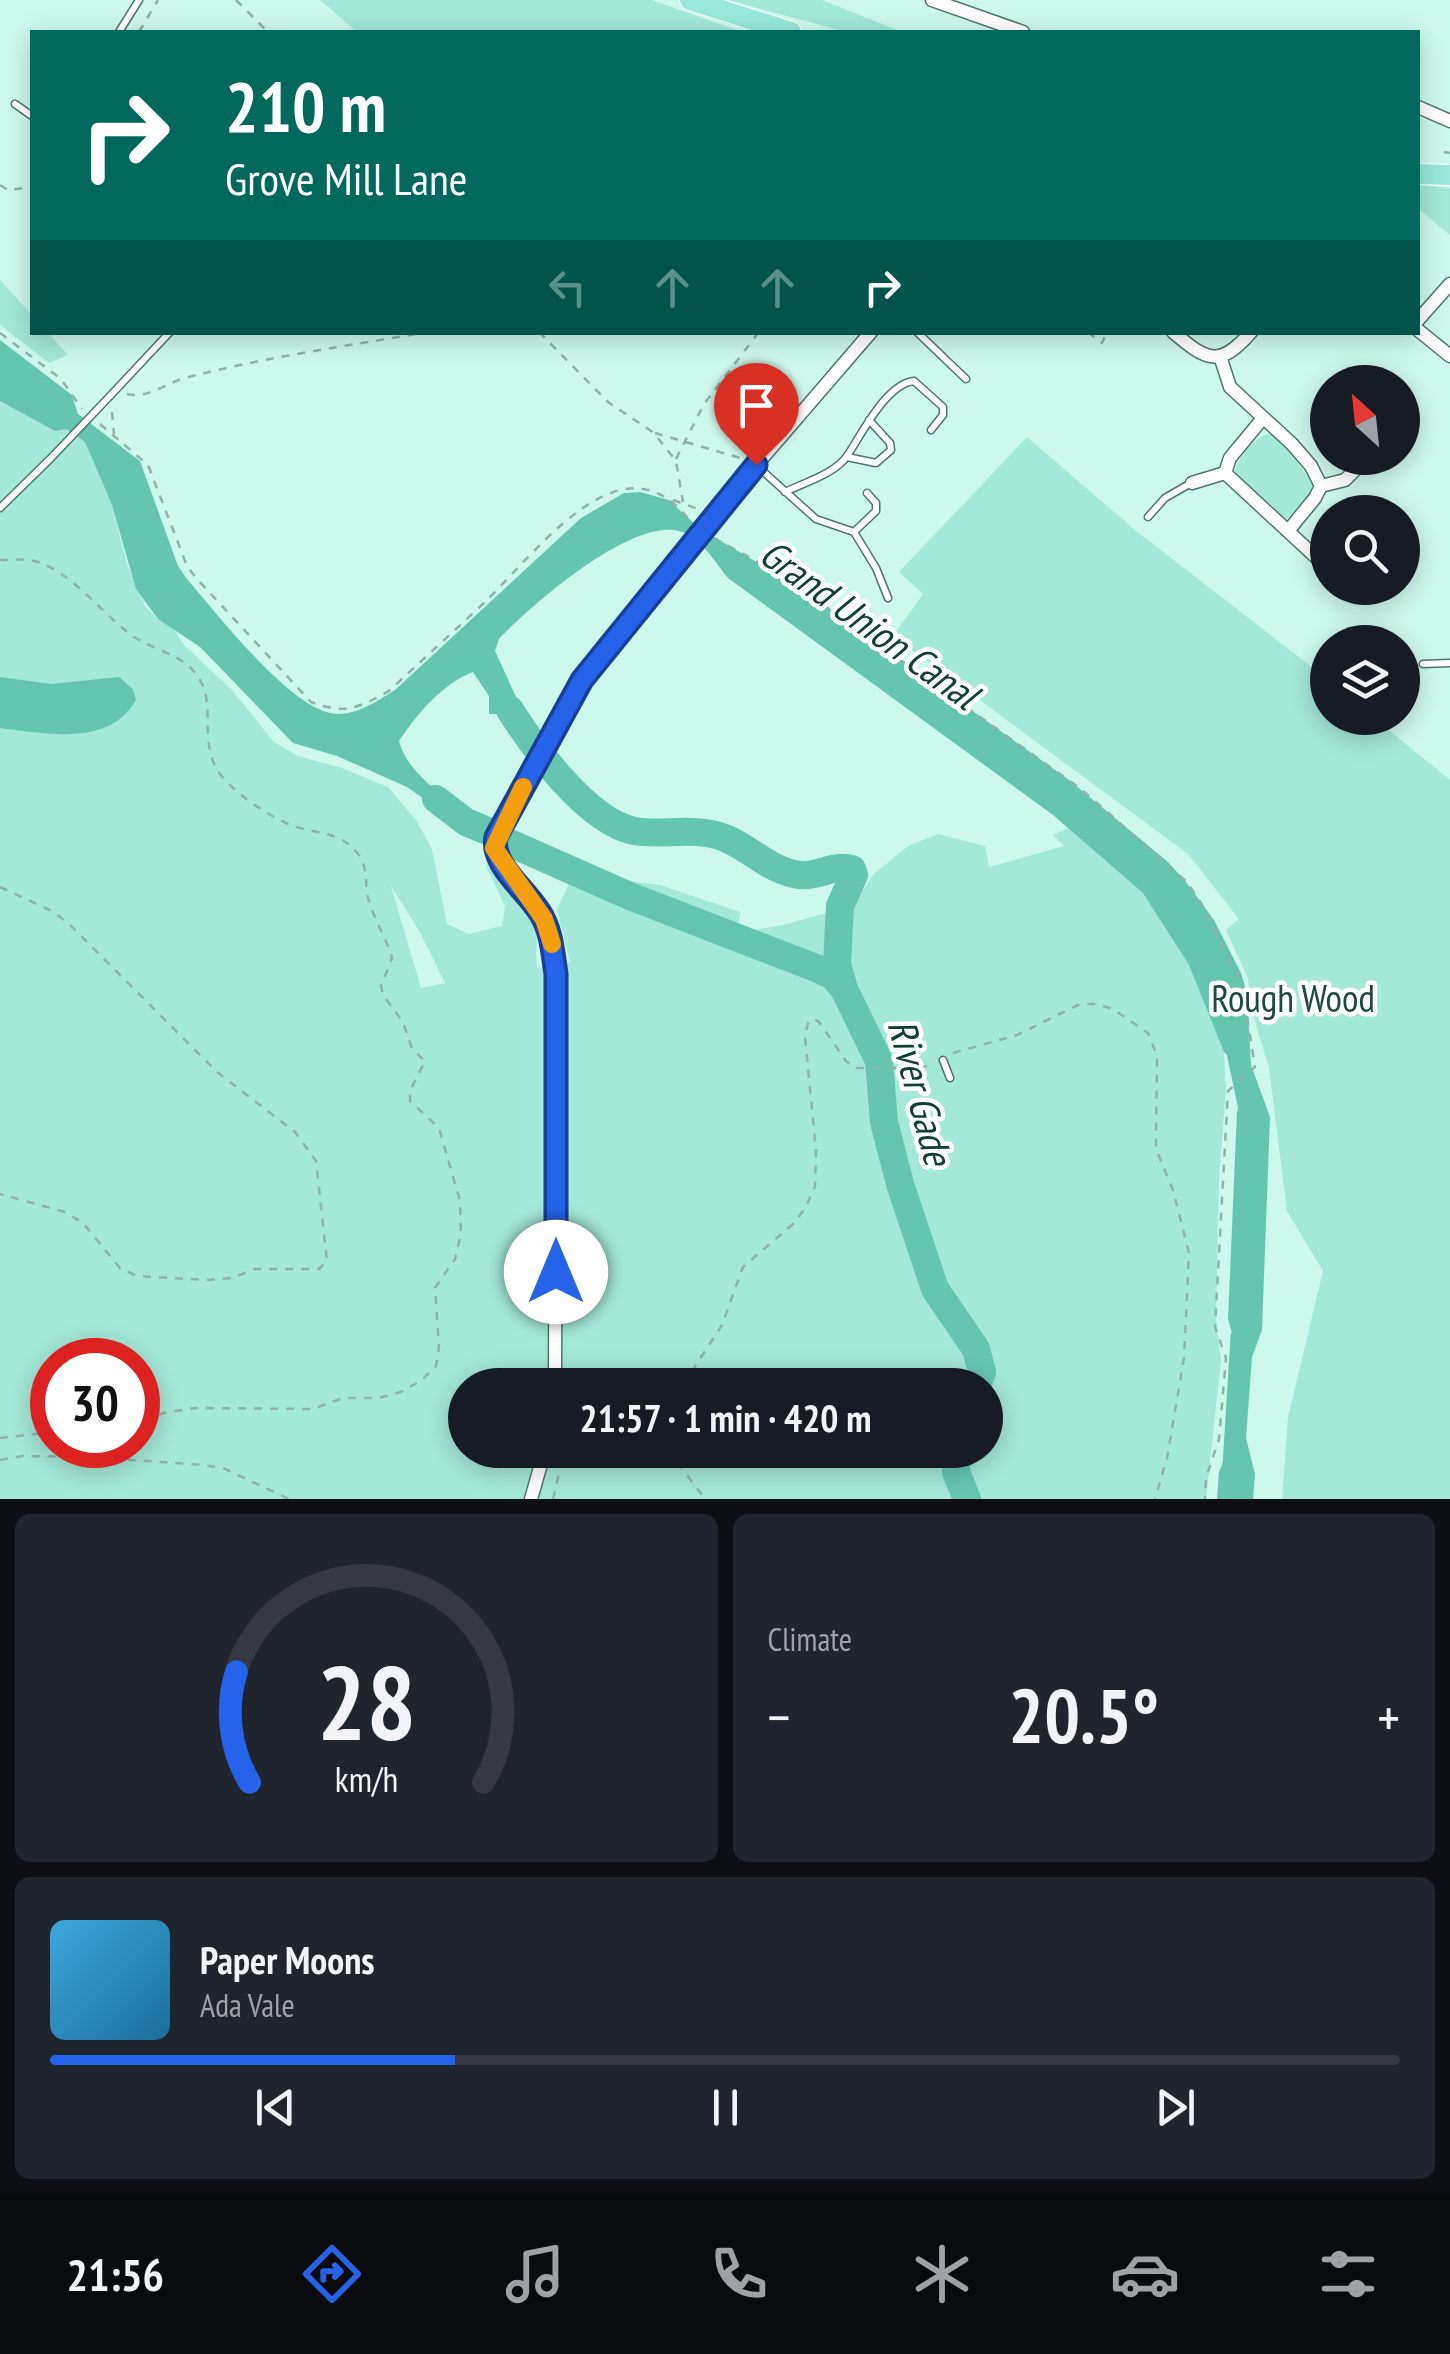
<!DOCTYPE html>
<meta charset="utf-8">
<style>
body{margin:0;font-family:"PT Sans Narrow",sans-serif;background:#20242c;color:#f1f3f6;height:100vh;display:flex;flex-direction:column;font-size:38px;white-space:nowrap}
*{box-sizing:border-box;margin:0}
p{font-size:32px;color:#9ea1a6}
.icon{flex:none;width:55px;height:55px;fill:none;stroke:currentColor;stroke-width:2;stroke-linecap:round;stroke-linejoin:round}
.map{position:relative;height:1499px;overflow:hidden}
.panel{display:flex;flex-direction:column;gap:15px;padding:15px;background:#0d0f14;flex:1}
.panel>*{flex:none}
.guide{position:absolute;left:30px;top:30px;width:1390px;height:305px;border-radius:0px;box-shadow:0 5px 25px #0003;background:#00695c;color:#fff;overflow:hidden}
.needle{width:65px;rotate:333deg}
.controls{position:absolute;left:1310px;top:365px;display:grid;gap:20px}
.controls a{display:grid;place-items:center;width:110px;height:110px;border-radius:50%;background:#171b24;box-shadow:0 5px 25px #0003;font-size:50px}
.speed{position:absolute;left:30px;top:1338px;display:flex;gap:20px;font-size:50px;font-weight:700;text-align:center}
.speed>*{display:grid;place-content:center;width:130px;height:130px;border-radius:50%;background:#171b24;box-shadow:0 5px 25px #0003;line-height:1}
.speed .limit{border:15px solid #d22;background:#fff;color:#111}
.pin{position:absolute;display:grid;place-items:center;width:85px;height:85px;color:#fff;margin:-102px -42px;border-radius:50% 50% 50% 0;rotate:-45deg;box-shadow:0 0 10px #0007}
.pin .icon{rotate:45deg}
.me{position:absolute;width:110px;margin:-55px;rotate:0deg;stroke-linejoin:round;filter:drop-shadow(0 0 8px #0008)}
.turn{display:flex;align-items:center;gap:35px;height:210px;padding:0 30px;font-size:45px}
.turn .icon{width:130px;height:130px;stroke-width:2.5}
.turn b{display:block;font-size:70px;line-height:85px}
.lanes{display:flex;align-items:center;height:95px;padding:0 30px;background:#0003;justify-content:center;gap:50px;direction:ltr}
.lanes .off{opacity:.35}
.big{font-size:75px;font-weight:700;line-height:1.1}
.panel .card{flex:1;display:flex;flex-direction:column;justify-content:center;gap:15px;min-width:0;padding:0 35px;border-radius:15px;background:#20242c}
.panel .dial{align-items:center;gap:0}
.dial svg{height:260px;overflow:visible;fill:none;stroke:#363941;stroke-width:7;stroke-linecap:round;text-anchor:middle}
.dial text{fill:#f1f3f6;stroke:none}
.song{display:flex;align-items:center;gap:30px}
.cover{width:120px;height:120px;border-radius:15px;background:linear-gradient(135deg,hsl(200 70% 55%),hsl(200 70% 35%))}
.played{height:10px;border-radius:5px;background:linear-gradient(90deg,#2563eb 30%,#363941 30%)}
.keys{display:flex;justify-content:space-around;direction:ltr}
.heat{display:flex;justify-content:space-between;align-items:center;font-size:55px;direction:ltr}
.panel .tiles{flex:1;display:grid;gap:15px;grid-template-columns:1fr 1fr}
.card:last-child{grid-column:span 2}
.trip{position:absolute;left:448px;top:1368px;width:555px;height:100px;border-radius:50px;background:#171b24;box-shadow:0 5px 25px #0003;font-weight:700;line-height:100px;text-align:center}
.tabs{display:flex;height:160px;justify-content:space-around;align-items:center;background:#090b0e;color:#9ea1a6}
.tabs .icon{width:70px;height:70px}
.tabs .current{color:#2563eb}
.tabs b{font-size:45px;color:#f1f3f6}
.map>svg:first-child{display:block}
.green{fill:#a4e8d7;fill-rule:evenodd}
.water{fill:#65c6b0}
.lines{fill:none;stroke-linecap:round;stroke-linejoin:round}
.canal{stroke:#65c6b0;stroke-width:15}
.river{stroke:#65c6b0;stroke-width:28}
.service-casing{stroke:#4d766b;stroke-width:9}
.minor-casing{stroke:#4d766b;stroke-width:15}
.primary-casing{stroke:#fff;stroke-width:22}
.path{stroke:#8fb2a9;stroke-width:2.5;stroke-dasharray:8 8;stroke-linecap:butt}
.service{stroke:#fff;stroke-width:6}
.minor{stroke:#fff;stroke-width:12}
.primary{stroke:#98e9d9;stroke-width:20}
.service-bridge-casing{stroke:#4d766b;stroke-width:9;stroke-linecap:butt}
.minor-bridge-casing{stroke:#4d766b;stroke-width:15;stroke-linecap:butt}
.service-bridge{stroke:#fff;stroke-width:6}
.minor-bridge{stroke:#fff;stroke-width:12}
.route-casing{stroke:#184099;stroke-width:25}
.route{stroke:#2563eb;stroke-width:18}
.slow{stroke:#f59e0b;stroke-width:18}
.labels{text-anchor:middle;stroke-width:9;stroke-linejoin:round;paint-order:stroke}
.park-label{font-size:38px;fill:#1e4a40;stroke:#fff}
.water-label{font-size:40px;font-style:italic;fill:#113e35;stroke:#fff}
</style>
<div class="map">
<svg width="1450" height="1499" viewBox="0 0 1450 1499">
<rect width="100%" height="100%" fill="#cdf9ed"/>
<path class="green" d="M320,0H652L742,32H357Z
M728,0H822L902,32H846Z
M1418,185L1450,188V235L1421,211L1418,213Z
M0,280L32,315V332L48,333L68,355L49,363L0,325Z
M0,401L55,430L66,428L85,442L112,505L127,564L145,606L158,619L173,628L185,646L232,690L274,742L298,756L342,768L388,787L416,820L432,849L447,924L469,934L502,926L505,906L486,866L496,853C561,895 532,905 537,968L570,962L557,910L570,881L598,893L619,880L660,885L740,912L738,933L783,925L852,906L873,875L908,846L938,834L985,846L989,867L1064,846L1053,835L1075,825L1146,889L1189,959L1223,1039L1226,1089L1219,1180L1216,1319L1221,1360L1206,1499H0ZM391,886L421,934L445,983L421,988ZM52,1360H138V1445H52ZM465,1385H985V1450H465Z
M1271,433L1275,434L1313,483L1311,494L1287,519H1282L1235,472C1238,457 1255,436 1271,433Z
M1027,437L1135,530L1327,679L1328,718H1374L1450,780V1499H1282L1288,1417L1323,1271L1287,1211L1269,1068L1252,1012L1248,978L1226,930L1239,919L1188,854L893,636L923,594L899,572Z"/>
<path class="water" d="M0,340L72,395L78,414L140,461L178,566L187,579C216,612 293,713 337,714C359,714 377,701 395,690L581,518L624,493L640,492L669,500L699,528L804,590L1069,780L1168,862L1186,882L1214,920L1241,973L1247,993L1251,1065L1270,1117L1262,1330L1252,1357L1246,1438L1255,1474L1253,1499H1217L1219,1472L1233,1437L1239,1357L1228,1319L1237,1112L1242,1095V1070L1224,1052L1189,965L1143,893L1053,815L728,578C714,561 701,537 679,531C631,518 531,605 499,639L495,651L533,734L523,745L501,714H489V696L473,672C442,684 417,714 399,741C408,774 442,794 468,815L461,825L407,787L337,756L293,743L200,647L158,619L136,589L112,505L85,442L66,429L55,431L0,401Z
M0,677L51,684L119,677L133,689L136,700C109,748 44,733 0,728Z"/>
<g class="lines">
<path class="canal" d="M1233,1048L1246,1109
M1228,1499L1238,1336"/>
<path class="river" d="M510,710C534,748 587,821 634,831C664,836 695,826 725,838C750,848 771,872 800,875C819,877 833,864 852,869L854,875L840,906L837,964L844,989L879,1061L884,1122L900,1184L935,1289L976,1349L982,1372L977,1385
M436,799L466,822L485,830
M503,840L632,897L816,968L833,976L844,989
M956,1450V1472L967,1499"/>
<defs>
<path id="service" d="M119,32L139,0
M15,104L32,116
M917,332L966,379
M110,396L170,332
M847,457L876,463L891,450L890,443L869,420
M757,466L816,519L854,532L876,568L888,598
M785,492C803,483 835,474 847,456C862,434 886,384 914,381L943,407V415L931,430
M0,508L51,458
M1148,517L1165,498L1191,483
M854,532L876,511V503L867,493
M1423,664L1450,663
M943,1060L950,1078"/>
<path id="minor" d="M932,0L1023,32
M1418,107L1450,121
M1418,320L1450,284
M1418,330L1450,356
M1173,332C1206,360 1219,369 1251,332
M1220,356L1230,387L1292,444L1311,466L1321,486L1315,498L1288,531
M1263,418L1230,458L1225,473L1318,559
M1192,483L1225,473
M1321,486L1345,480L1367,458
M704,526L871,332
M555,1385L556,974C553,955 552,935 543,919C531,893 491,866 496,837L582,680L682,554
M531,1499L545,1450"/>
<path id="primary" d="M690,0L791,32
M1418,174L1450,175"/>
</defs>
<use href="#service" class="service-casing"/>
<use href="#minor" class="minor-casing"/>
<use href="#primary" class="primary-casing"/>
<path class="path" d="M236,0L268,32
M139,32L158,0
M1444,152L1450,153
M0,185L8,190L32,187
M539,332L608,402L654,433L676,461L683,502
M1088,332L1102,343L1107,332
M0,333L61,379L82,409
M127,394C148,399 166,383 185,378C265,357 347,346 428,332
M112,412L114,434
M100,424L148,465L187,566L197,579L311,702C345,715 358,708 389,691C421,661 453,632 485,602C520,568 571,502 620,490C651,483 675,499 691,523
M655,433L744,459
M676,459L704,404L759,332
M673,500L698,509
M714,538L780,574L1081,789L1187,882L1205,909L1242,985L1255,1067L1228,1091L1215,1327L1226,1358L1219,1439L1206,1478L1205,1499
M0,560C12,560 26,558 38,562C74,574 104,616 134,637C157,652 189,655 202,684C215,710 197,748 224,779C241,797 263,812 286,823C311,835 343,829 360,857C369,871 364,887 369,901C375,921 386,938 392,958L381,986L383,995L403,1022L412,1049L425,1061L410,1091V1101L439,1128L460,1201L461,1234L455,1259L435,1288L439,1347L436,1366L422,1380L401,1392L379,1398H343L313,1409L196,1408L168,1412L138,1421
M0,887L54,912L71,926L217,1072L295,1132L316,1161L327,1261L319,1269H255L232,1278L207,1280L137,1276L120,1268L83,1223L65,1212L0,1194
M953,1053L1017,1035L1080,1004H1096L1113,1009L1148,1033L1157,1056L1156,1149L1173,1190L1189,1253L1184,1358L1167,1458L1155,1499
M683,1385L722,1325L743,1267L793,1224L806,1207L815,1186L816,1151L805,1037L808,1023L814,1019L819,1022L846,1061L856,1068H902L909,1071L933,1064
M0,1438L52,1432
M668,1450L705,1499
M0,1460L23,1456L90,1457L203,1465L223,1468L289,1499
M553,1499L562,1461"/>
<use href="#service" class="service"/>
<use href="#minor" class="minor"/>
<use href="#primary" class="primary"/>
<defs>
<path id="service-bridge" d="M51,458L110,396"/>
<path id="minor-bridge" d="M682,554L704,526"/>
</defs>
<use href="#service-bridge" class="service-bridge-casing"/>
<use href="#minor-bridge" class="minor-bridge-casing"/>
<use href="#service-bridge" class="service-bridge"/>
<use href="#minor-bridge" class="minor-bridge"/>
</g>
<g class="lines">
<defs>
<path id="route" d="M556,1272V974C553,955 552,935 543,918C531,893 490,866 496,837L582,680L756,465"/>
</defs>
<use href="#route" class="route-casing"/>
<use href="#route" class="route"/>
<path class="slow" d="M523,787L494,848L544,919L552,944"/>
</g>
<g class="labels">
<g class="park-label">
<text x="1293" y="1012">Rough Wood</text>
</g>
<g class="water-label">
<text transform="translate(869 624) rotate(36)" y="14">Grand Union Canal</text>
<text transform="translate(920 1092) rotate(75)" y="14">River Gade</text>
</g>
</g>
</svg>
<div class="controls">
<a><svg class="needle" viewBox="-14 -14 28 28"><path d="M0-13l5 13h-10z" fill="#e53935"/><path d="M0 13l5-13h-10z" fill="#9ea1a6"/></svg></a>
<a><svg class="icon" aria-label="search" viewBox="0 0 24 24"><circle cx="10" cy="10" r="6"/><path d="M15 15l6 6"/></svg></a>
<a><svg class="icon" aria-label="layers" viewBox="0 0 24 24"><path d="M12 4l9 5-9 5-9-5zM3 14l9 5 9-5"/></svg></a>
</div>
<div class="speed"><div class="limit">30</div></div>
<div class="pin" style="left:756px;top:465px;background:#d93025"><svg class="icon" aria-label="arrive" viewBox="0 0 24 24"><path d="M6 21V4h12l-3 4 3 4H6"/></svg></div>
<svg class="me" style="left:556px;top:1272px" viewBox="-20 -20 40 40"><circle r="19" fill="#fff"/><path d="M0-13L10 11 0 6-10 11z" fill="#2563eb"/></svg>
<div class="trip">21:57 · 1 min · 420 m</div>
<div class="guide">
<div class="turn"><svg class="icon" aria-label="right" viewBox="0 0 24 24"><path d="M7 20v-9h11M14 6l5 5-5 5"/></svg><div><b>210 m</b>Grove Mill Lane</div></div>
<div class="lanes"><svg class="icon off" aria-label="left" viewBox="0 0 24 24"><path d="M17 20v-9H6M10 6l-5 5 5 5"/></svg><svg class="icon off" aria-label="ahead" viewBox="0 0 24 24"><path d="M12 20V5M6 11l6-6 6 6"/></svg><svg class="icon off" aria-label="ahead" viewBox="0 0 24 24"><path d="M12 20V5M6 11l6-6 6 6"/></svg><svg class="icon" aria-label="right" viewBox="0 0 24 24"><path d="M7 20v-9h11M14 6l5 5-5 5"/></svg></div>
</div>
</div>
<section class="panel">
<div class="tiles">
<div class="card dial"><svg viewBox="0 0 100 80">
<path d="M14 69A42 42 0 1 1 86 69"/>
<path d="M14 69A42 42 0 0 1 10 35" stroke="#2563eb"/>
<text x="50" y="56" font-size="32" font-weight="700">28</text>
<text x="50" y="72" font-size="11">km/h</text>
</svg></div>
<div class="card"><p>Climate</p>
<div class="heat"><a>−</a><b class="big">20.5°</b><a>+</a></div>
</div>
<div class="card">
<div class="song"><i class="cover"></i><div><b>Paper Moons</b><p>Ada Vale</p></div></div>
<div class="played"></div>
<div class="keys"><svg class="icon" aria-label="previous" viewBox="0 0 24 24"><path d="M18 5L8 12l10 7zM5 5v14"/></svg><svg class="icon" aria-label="pause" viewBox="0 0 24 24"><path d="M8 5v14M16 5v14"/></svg><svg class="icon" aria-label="next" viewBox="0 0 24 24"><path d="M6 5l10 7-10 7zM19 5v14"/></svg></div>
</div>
</div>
</section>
<nav class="tabs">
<b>21:56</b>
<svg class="icon current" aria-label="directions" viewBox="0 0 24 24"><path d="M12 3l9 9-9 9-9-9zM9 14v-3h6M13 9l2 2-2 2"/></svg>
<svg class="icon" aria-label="music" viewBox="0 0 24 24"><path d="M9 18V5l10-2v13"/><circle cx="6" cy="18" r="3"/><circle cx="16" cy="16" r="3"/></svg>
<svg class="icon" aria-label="phone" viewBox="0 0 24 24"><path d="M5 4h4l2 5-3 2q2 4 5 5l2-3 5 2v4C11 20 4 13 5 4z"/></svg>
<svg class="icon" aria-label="climate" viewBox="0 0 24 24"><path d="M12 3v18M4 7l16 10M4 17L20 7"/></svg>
<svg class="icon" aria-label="car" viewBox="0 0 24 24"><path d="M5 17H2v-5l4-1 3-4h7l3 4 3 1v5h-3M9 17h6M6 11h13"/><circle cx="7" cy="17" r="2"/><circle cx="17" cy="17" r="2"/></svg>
<svg class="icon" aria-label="filters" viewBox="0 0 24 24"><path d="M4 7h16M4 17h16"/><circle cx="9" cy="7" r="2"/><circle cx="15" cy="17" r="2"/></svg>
</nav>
